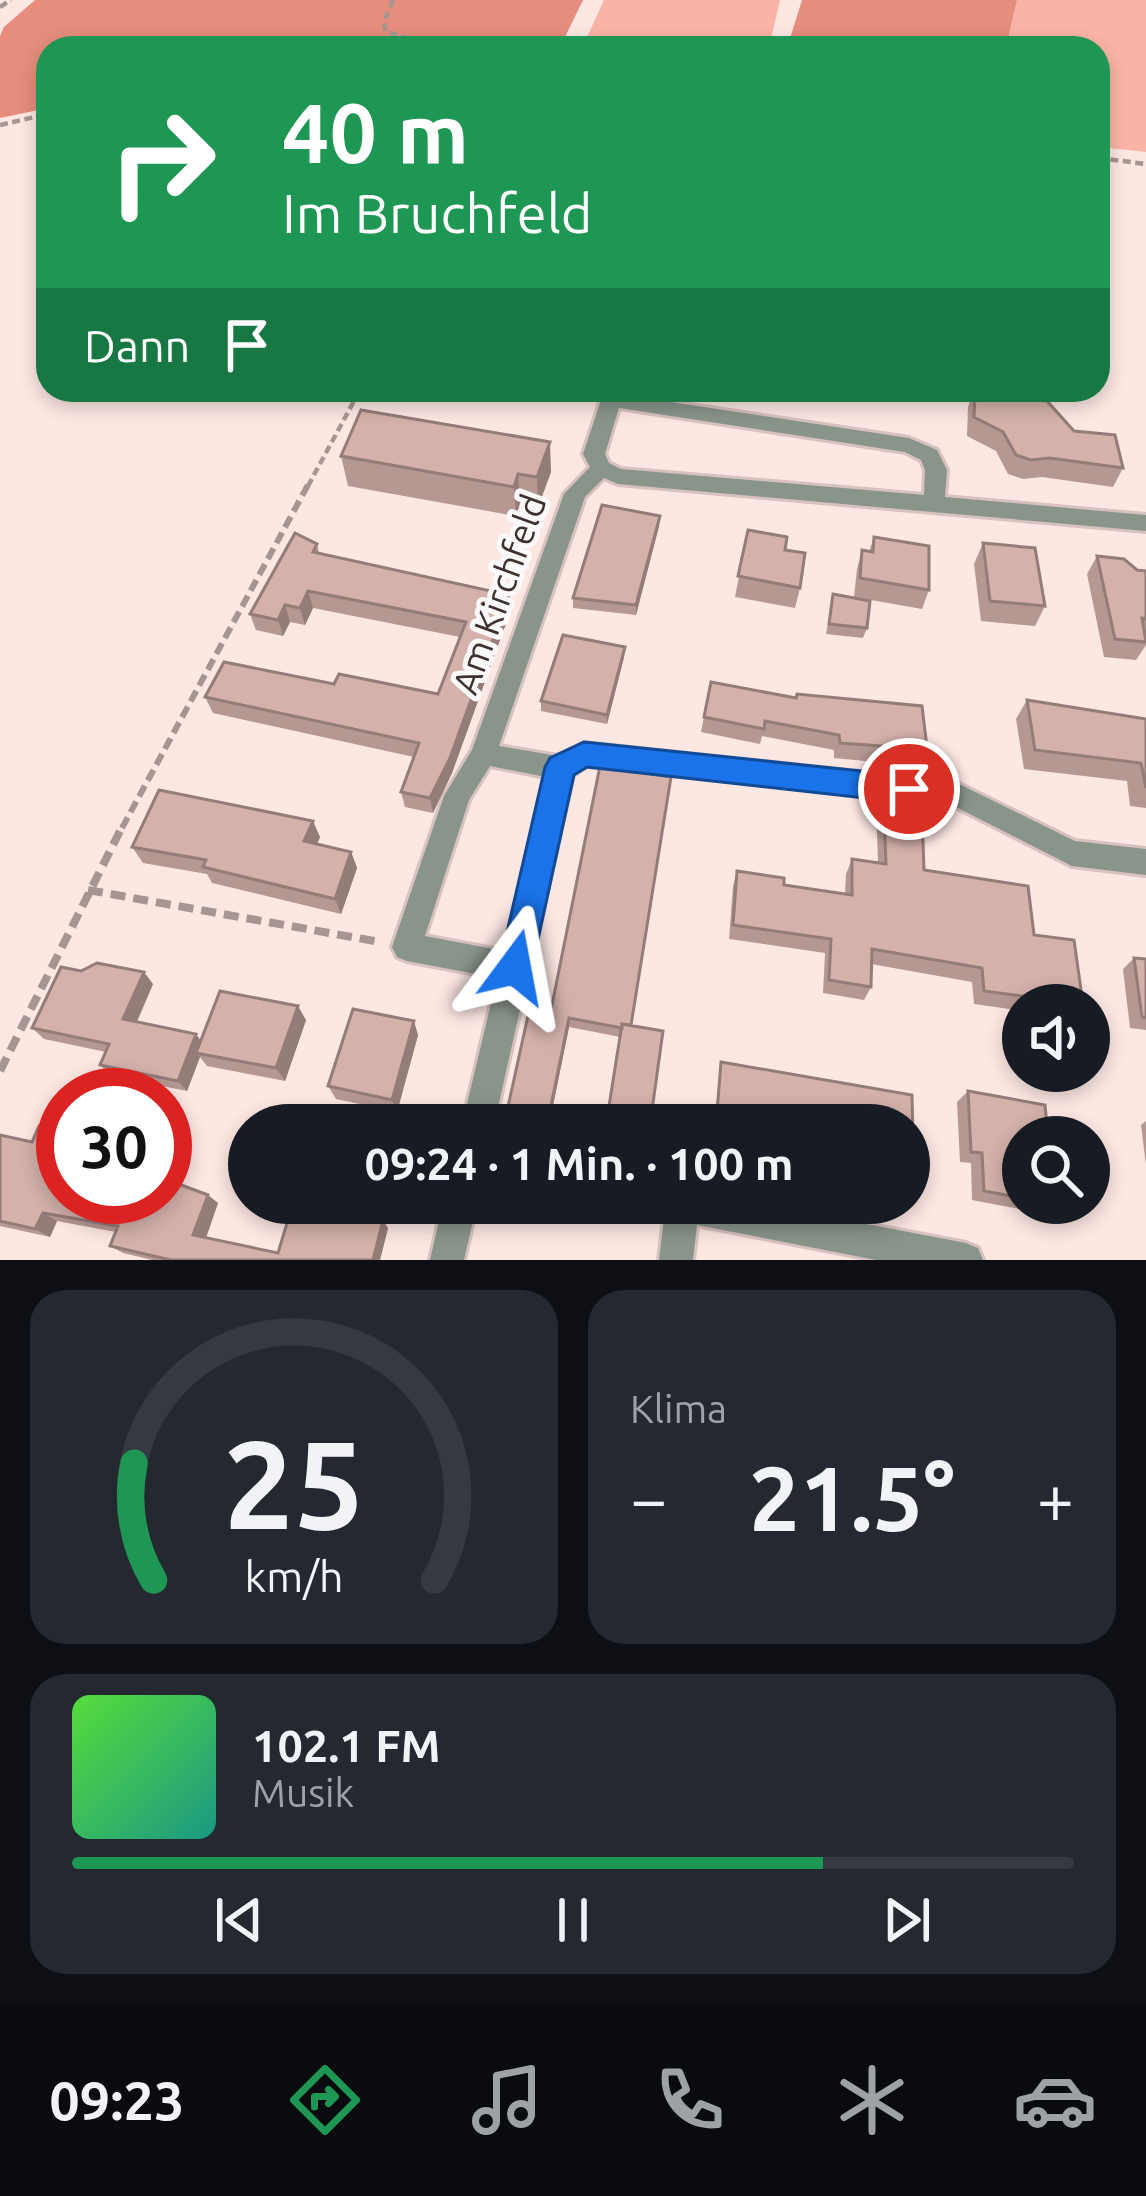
<!DOCTYPE html>
<html lang="de">
<meta charset="utf-8">
<style>
body{margin:0;font-family:Ubuntu,sans-serif;background:#242831;color:#f1f3f6;height:100vh;display:flex;flex-direction:column;font-size:45px;white-space:nowrap}
*{box-sizing:border-box;margin:0}
p{font-size:39px;color:#9ea1a6}
.icon{flex:none;width:66px;height:66px;fill:none;stroke:currentColor;stroke-width:2;stroke-linecap:round;stroke-linejoin:round}
.map{position:relative;height:1260px;overflow:hidden}
.panel{display:flex;flex-direction:column;gap:30px;padding:30px;background:#0d0f14;flex:1}
.panel>*{flex:none}
.top-card{position:absolute;left:36px;top:36px;width:1074px;height:366px;border-radius:36px;box-shadow:0 6px 18px #0003;background:#1e9754;color:#fff;overflow:hidden}
.buttons{position:absolute;left:1002px;top:984px;display:grid;gap:24px}
.buttons a{display:grid;place-items:center;width:108px;height:108px;border-radius:50%;background:#171b24;box-shadow:0 6px 18px #0003;font-size:60px}
.speed{position:absolute;left:36px;top:1068px;display:flex;gap:24px;font-size:60px;font-weight:700;text-align:center}
.speed>*{display:grid;place-content:center;width:156px;height:156px;border-radius:50%;background:#171b24;box-shadow:0 6px 18px #0003;line-height:1}
.speed .limit{border:18px solid #d22;background:#fff;color:#111}
.pin{position:absolute;display:grid;place-items:center;width:102px;height:102px;color:#fff;margin:-51px;border:6px solid #fff;border-radius:50%;box-shadow:0 3px 12px #0007}
.me{position:absolute;width:132px;margin:-66px;rotate:13deg;stroke-linejoin:round;filter:drop-shadow(0 0 9px #0008)}
.turn{display:flex;align-items:center;gap:42px;height:252px;padding:0 48px;font-size:54px}
.turn .icon{width:156px;height:156px;stroke-width:2.5}
.turn b{display:block;font-size:84px;line-height:102px}
.then{display:flex;align-items:center;height:114px;padding:0 48px;background:#0003;gap:24px;font-size:45px}
.big{font-size:90px;font-weight:700;line-height:1.1}
.panel .tile{flex:1;display:flex;flex-direction:column;justify-content:center;gap:18px;min-width:0;padding:0 42px;border-radius:36px;background:#242831}
.panel .dial{align-items:center;gap:0}
.dial svg{height:312px;overflow:visible;fill:none;stroke:#363941;stroke-width:7;stroke-linecap:round;text-anchor:middle}
.dial text{fill:#f1f3f6;stroke:none}
.song{display:flex;align-items:center;gap:36px}
.cover{width:144px;height:144px;border-radius:18px;background:linear-gradient(135deg,hsl(110 70% 55%),hsl(170 70% 35%))}
.played{height:12px;border-radius:6px;background:linear-gradient(90deg,#1e9754 75%,#363941 75%)}
.keys{display:flex;justify-content:space-around;direction:ltr}
.heat{display:flex;justify-content:space-between;align-items:center;font-size:66px;direction:ltr}
.panel .tiles{flex:1;display:grid;gap:30px;grid-template-columns:1fr 1fr}
.tile:last-child{grid-column:span 2}
.trip{position:absolute;left:228px;top:1104px;width:702px;height:120px;border-radius:60px;background:#171b24;box-shadow:0 6px 18px #0003;font-weight:700;line-height:120px;text-align:center}
.tabs{display:flex;height:192px;justify-content:space-around;align-items:center;background:#090b0e;color:#9ea1a6}
.tabs .icon{width:84px;height:84px}
.tabs .current{color:#1e9754}
.tabs b{font-size:54px;color:#f1f3f6}
.map>svg:first-child{display:block}
.green{fill:#fab4a7}
.forest{fill:#e68d7e}
.lines{fill:none;stroke-linecap:round;stroke-linejoin:round}
.street-casing{stroke:#d7c2bf;stroke-width:6}
.path-far2{stroke:#a79591;stroke-width:4.5;stroke-dasharray:8 4.5;stroke-linecap:butt}
.path-far1{stroke:#a79591;stroke-width:6;stroke-dasharray:12 6;stroke-linecap:butt}
.path{stroke:#a79591;stroke-width:8;stroke-dasharray:15 8;stroke-linecap:butt}
.street{fill:#89948b;fill-rule:evenodd}
.wall{fill:#b69893}
.shaded-wall{fill:#947c78}
.building{fill:#d4b1ab;stroke:#947c78;stroke-width:3}
.route{fill:#1a73e8;stroke:#114b97;stroke-width:3}
.labels{text-anchor:middle;stroke-width:10;stroke-linejoin:round;paint-order:stroke}
.street-label{font-size:36px;fill:#3e302d;stroke:#fafafa}
</style>
<div class="map">
<svg width="1146" height="1260" viewBox="0 0 1146 1260">
<rect width="100%" height="100%" fill="#fde7e3"/>
<path class="green" d="M604,0H780L769,48H582Z
M1017,0H1146V152L1098,147V48H1006Z"/>
<path class="forest" d="M35,0H583L564,39L544,38L538,48H48V108L0,118V36L4,27Z
M802,0H1017L1006,48H787Z"/>
<g class="lines">
<defs>
<path id="street" d="M611,393L909,438L937,450L947,470L945,497L1146,515V531L618,484L604,478L585,497L499,746L558,756L584,743L955,782L1075,841L1146,849V875L1072,866L952,805L587,766L573,775L494,1125H462L497,978L407,961L397,957L392,947L444,796L472,750L564,494L590,467L583,454L601,400ZM619,408L905,452L921,460L925,470L924,495L621,469L609,463L605,454ZM490,766L546,777L504,951L425,936L469,800Z
M443,1203H477L464,1260H430Z
M651,1203H757L966,1243L978,1248L983,1260H876L697,1225L693,1260H659L664,1218L656,1215Z"/>
</defs>
<use href="#street" class="street-casing"/>
<path class="path-far2" d="M393,0L384,22L386,32L447,48
M0,7L11,0
M0,125L48,114
M1098,158L1146,164
M308,486L360,390"/>
<path class="path-far1" d="M122,828L309,483"/>
<path class="path" d="M88,890L380,942
M0,1071L123,825"/>
<use href="#street" class="street"/>
</g>
<path class="wall" d="M974,390L1074,431L1123,468L1113,487L1042,477L1023,479L1008,474L996,451L967,436L968,407Z
M341,456L551,472L538,507L520,503L516,516L348,486Z
M660,516L659,526L636,615L573,608V598Z
M748,530L785,550L800,588L795,608L735,597Z
M874,537L929,590L922,609L854,597L857,569L862,550L869,552Z
M983,543L1045,606L1035,626L981,621L974,564Z
M317,544L319,553L509,595L510,612L452,773L433,813L405,807L401,792L414,757L213,713L205,697L334,684L438,694L460,637L313,608L305,625L290,622L283,636L256,630L250,614Z
M1097,556L1137,570L1146,571V645L1136,660L1104,657L1087,574Z
M833,594L867,628L863,638L826,634Z
M624,657L607,724L541,711V701Z
M711,682L928,756L921,771L875,769V762L834,758V750L762,736L760,744L701,732Z
M1027,700L1146,719V808L1130,806L1127,781L1024,769L1016,719Z
M671,777L620,1037L569,1027L549,1125H504L550,1015Z
M883,785L924,870L1034,935L1082,1005H1023V1011L974,1004L972,982L871,964V987L864,1000L823,993L825,953L729,939L733,886L737,871L784,885L845,894L846,874L852,859L878,863L876,801Z
M320,837L317,844L351,852L357,868L341,914L212,883L207,874L143,863L132,847Z
M1134,958L1146,959V1030L1130,1028L1123,969Z
M153,984L137,1022L201,1041L306,1020L285,1081L207,1066L200,1057L187,1091L111,1076L100,1065L106,1052L44,1039L32,1028Z
M418,1035L397,1112L336,1099L328,1086Z
M721,1062L912,1095L914,1186L909,1191V1125H714Z
M968,1091L1023,1137V1203L1054,1204L1040,1213L972,1200L971,1163L960,1162L957,1102Z
M1146,1121V1165L1141,1125Z
M0,1135L63,1197L218,1203L206,1238L278,1253L388,1228L380,1260H152L123,1253L110,1246L116,1232L57,1221L50,1237L0,1226Z"/>
<path class="shaded-wall" d="M550,442L551,472L538,507L537,477Z
M518,474L520,503L516,516L514,487Z
M660,516L659,526L636,615V605Z
M308,591L313,608L305,625L300,608Z
M509,595L510,612L452,773L433,813L430,798Z
M285,605L290,622L283,636L278,620Z
M625,647L624,657L607,724V715Z
M313,821L320,837L311,857L304,841Z
M351,852L357,868L341,914L335,899Z
M144,972L153,984L133,1030L123,1019Z
M298,1006L306,1020L285,1081L276,1068Z
M569,1018V1027L549,1125H547Z
M414,1021L418,1035L397,1112L392,1100Z
M196,1034L204,1045L196,1053L200,1057L187,1091L178,1081Z
M208,1195L218,1203L204,1243L193,1235Z
M43,1213L57,1221L50,1237L35,1229Z
M383,1220L388,1228L380,1260H373Z"/>
<path class="building" d="M975,390L1006,398L1047,401L1074,431L1115,435L1123,468L1050,458L1031,460L1016,455L1003,432L974,417Z
M361,410L550,442L537,477L518,474L514,487L341,456Z
M602,505L660,516L636,605L573,598Z
M748,530L787,537L785,550L805,553L800,588L738,576Z
M295,533L317,544L313,552L509,595L450,758L430,798L401,792L419,743L205,697L224,662L334,684L339,674L438,694L466,622L308,591L300,608L285,605L278,620L250,614Z
M874,537L929,546V590L860,578L862,550L873,552Z
M983,543L1035,548L1045,606L990,601Z
M1097,556L1124,559L1137,570L1146,571V619L1142,618L1146,642L1115,639Z
M833,594L870,601L867,628L829,624Z
M563,635L625,647L607,715L541,701Z
M711,682L796,698L797,694L922,706L928,756L881,754V746L840,743L839,735L765,721L764,729L704,717Z
M1027,700L1146,719V788L1141,763L1035,750Z
M600,766L671,777L631,1025L622,1024V1028L569,1018L547,1125H504L529,1011L550,1015Z
M883,785L921,789L924,870L1028,886L1034,935L1074,940L1083,1004L984,991L982,968L872,949L871,987L829,980L831,939L733,925L737,871L784,878V885L852,895V859L886,864Z
M159,790L313,821L304,841L351,852L335,899L203,867L206,860L132,847Z
M1134,958L1146,959V1018L1142,1017Z
M97,963L144,972L123,1019L196,1034L178,1081L100,1065L109,1044L32,1028L61,967L81,971Z
M220,991L298,1006L276,1068L196,1053Z
M353,1009L414,1021L392,1100L328,1086Z
M622,1024L663,1031L650,1125H606Z
M721,1062L912,1095L914,1186L909,1185V1125H716Z
M968,1091L1045,1105L1048,1137H1023V1198L984,1191L982,1153L971,1152Z
M39,1126L63,1132V1197H165V1179L208,1195L193,1235L278,1253L293,1203H300L383,1220L373,1260H171L110,1246L118,1226L43,1213L35,1229L0,1221V1135L32,1142Z"/>
<path class="route" d="M584,742L909,776L920,780L924,789L920,799L909,803L587,767L574,775L532,967L527,978L515,983L503,978L499,967L545,767L550,758Z"/>
<g class="labels">
<g class="street-label">
<text transform="translate(499 594) rotate(-70)" y="13">Am Kirchfeld</text>
</g>
</g>
</svg>
<div class="buttons">
<a><svg class="icon" aria-label="sound" viewBox="0 0 24 24"><path d="M4 9h4l5-4v14l-5-4H4zM17 9q2 3 0 6"/></svg></a>
<a><svg class="icon" aria-label="search" viewBox="0 0 24 24"><circle cx="10" cy="10" r="6"/><path d="M15 15l6 6"/></svg></a>
</div>
<div class="speed"><div class="limit">30</div></div>
<div class="pin" style="left:909px;top:789px;background:#d93025"><svg class="icon" aria-label="arrive" viewBox="0 0 24 24"><path d="M6 21V4h12l-3 4 3 4H6"/></svg></div>
<svg class="me" style="left:515px;top:967px" viewBox="-20 -20 40 40"><path d="M0-17L14 15 0 8-14 15z" fill="#1a73e8" stroke="#fff" stroke-width="4"/></svg>
<div class="trip">09:24 · 1 Min. · 100 m</div>
<div class="top-card">
<div class="turn"><svg class="icon" aria-label="right" viewBox="0 0 24 24"><path d="M7 20v-9h11M14 6l5 5-5 5"/></svg><div><b>40 m</b>Im Bruchfeld</div></div>
<div class="then">Dann<svg class="icon" aria-label="arrive" viewBox="0 0 24 24"><path d="M6 21V4h12l-3 4 3 4H6"/></svg></div>
</div>
</div>
<section class="panel">
<div class="tiles">
<div class="tile dial"><svg viewBox="0 0 100 80">
<path d="M14 69A42 42 0 1 1 86 69"/>
<path d="M14 69A42 42 0 0 1 9 39" stroke="#1e9754"/>
<text x="50" y="56" font-size="32" font-weight="700">25</text>
<text x="50" y="72" font-size="11">km/h</text>
</svg></div>
<div class="tile"><p>Klima</p>
<div class="heat"><a>−</a><b class="big">21.5°</b><a>+</a></div>
</div>
<div class="tile">
<div class="song"><i class="cover"></i><div><b>102.1 FM</b><p>Musik</p></div></div>
<div class="played"></div>
<div class="keys"><svg class="icon" aria-label="previous" viewBox="0 0 24 24"><path d="M18 5L8 12l10 7zM5 5v14"/></svg><svg class="icon" aria-label="pause" viewBox="0 0 24 24"><path d="M8 5v14M16 5v14"/></svg><svg class="icon" aria-label="next" viewBox="0 0 24 24"><path d="M6 5l10 7-10 7zM19 5v14"/></svg></div>
</div>
</div>
</section>
<nav class="tabs">
<b>09:23</b>
<svg class="icon current" aria-label="directions" viewBox="0 0 24 24"><path d="M12 3l9 9-9 9-9-9zM9 14v-3h6M13 9l2 2-2 2"/></svg>
<svg class="icon" aria-label="music" viewBox="0 0 24 24"><path d="M9 18V5l10-2v13"/><circle cx="6" cy="18" r="3"/><circle cx="16" cy="16" r="3"/></svg>
<svg class="icon" aria-label="phone" viewBox="0 0 24 24"><path d="M5 4h4l2 5-3 2q2 4 5 5l2-3 5 2v4C11 20 4 13 5 4z"/></svg>
<svg class="icon" aria-label="climate" viewBox="0 0 24 24"><path d="M12 3v18M4 7l16 10M4 17L20 7"/></svg>
<svg class="icon" aria-label="car" viewBox="0 0 24 24"><path d="M5 17H2v-5l4-1 3-4h7l3 4 3 1v5h-3M9 17h6M6 11h13"/><circle cx="7" cy="17" r="2"/><circle cx="17" cy="17" r="2"/></svg>
</nav>
